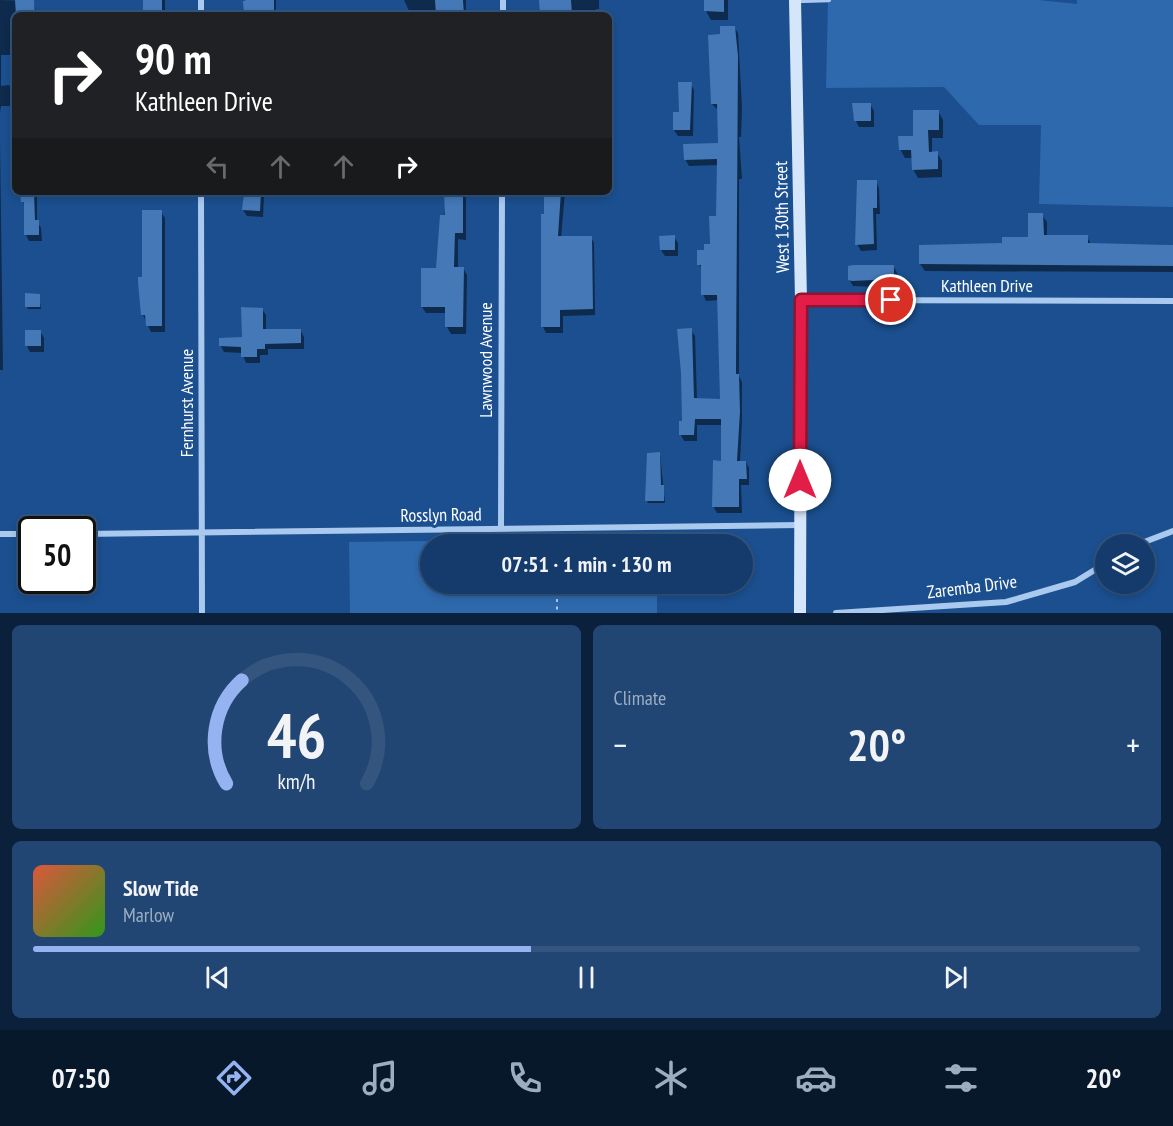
<!DOCTYPE html>
<meta charset="utf-8">
<style>
body{margin:0;font-family:"PT Sans Narrow",sans-serif;background:#214673;color:#f1f3f6;height:100vh;display:flex;flex-direction:column;font-size:22px;white-space:nowrap}
*{box-sizing:border-box;margin:0}
p{font-size:20px;color:#9dadc1}
.icon{flex:none;width:33px;height:33px;fill:none;stroke:currentColor;stroke-width:2;stroke-linecap:round;stroke-linejoin:round}
.map{position:relative;height:613px;overflow:hidden}
.details{display:flex;flex-direction:column;gap:12px;padding:12px;background:#0b203b;flex:1}
.details>*{flex:none}
.guide{position:absolute;left:12px;top:12px;width:600px;height:183px;border-radius:9px;box-shadow:0 3px 9px #0003,0 0 0 2px #33557e;background:#202124;color:#fff;overflow:hidden}
.fabs{position:absolute;left:1095px;top:534px;display:grid;gap:12px}
.fabs a{display:grid;place-items:center;width:60px;height:60px;border-radius:50%;background:#143b6b;box-shadow:0 3px 9px #0003,0 0 0 2px #33557e;font-size:30px}
.speed{position:absolute;left:18px;top:516px;display:flex;gap:12px;font-size:30px;font-weight:700;text-align:center}
.speed>*{display:grid;place-content:center;width:78px;height:78px;border-radius:50%;background:#143b6b;box-shadow:0 3px 9px #0003,0 0 0 2px #33557e;line-height:1}
.speed .limit{border:3px solid #111;border-radius:9px;background:#fff;color:#111}
.pin{position:absolute;display:grid;place-items:center;width:51px;height:51px;color:#fff;margin:-26px;border:3px solid #fff;border-radius:50%;box-shadow:0 2px 6px #0007}
.me{position:absolute;width:66px;margin:-33px;rotate:0deg;stroke-linejoin:round;filter:drop-shadow(0 0 4px #0008)}
.turn{display:flex;align-items:center;gap:21px;height:126px;padding:0 24px;font-size:27px}
.turn .icon{width:78px;height:78px;stroke-width:2.5}
.turn b{display:block;font-size:42px;line-height:51px}
.lanes{display:flex;align-items:center;height:57px;padding:0 24px;background:#0003;justify-content:center;gap:30px;direction:ltr}
.lanes .off{opacity:.35}
.big{font-size:45px;font-weight:700;line-height:1.1}
.details .tile{flex:1;display:flex;flex-direction:column;justify-content:center;gap:9px;min-width:0;padding:0 21px;border-radius:9px;background:#214673}
.details .dial{align-items:center;gap:0}
.dial svg{height:156px;overflow:visible;fill:none;stroke:#33557e;stroke-width:7;stroke-linecap:round;text-anchor:middle}
.dial text{fill:#f1f3f6;stroke:none}
.song{display:flex;align-items:center;gap:18px}
.cover{width:72px;height:72px;border-radius:9px;background:linear-gradient(135deg,hsl(10 70% 55%),hsl(110 70% 35%))}
.played{height:6px;border-radius:3px;background:linear-gradient(90deg,#95b2f1 45%,#33557e 45%)}
.keys{display:flex;justify-content:space-around;direction:ltr}
.heat{display:flex;justify-content:space-between;align-items:center;font-size:33px;direction:ltr}
.details .tiles{flex:1;display:grid;gap:12px;grid-template-columns:1fr 1fr}
.tile:last-child{grid-column:span 2}
.trip{position:absolute;left:420px;top:534px;width:333px;height:60px;border-radius:30px;background:#143b6b;box-shadow:0 3px 9px #0003,0 0 0 2px #33557e;font-weight:700;line-height:60px;text-align:center}
.dock{display:flex;height:96px;justify-content:space-around;align-items:center;background:#08182b;color:#9dadc1}
.dock .icon{width:42px;height:42px}
.dock .active{color:#95b2f1}
.dock b{font-size:27px;color:#f1f3f6}
.map>svg:first-child{display:block}
.green{fill:#2e69ad}
.shadow{fill:#0007}
.building{fill:#4478b7}
.lines{fill:none;stroke-linecap:round;stroke-linejoin:round}
.path{stroke:#a9c9ee;stroke-width:2;stroke-dasharray:3 4.5;stroke-linecap:butt}
.lane{stroke:#a9c9ee;stroke-width:4.5}
.street{stroke:#a9c9ee;stroke-width:6}
.secondary{stroke:#d6e6fa;stroke-width:12}
.route-casing{stroke:#92132f;stroke-width:15}
.route{stroke:#e11d48;stroke-width:10}
.labels{text-anchor:middle;stroke-width:6;stroke-linejoin:round;paint-order:stroke}
.street-label{font-size:18px;fill:#fff;stroke:#1b4f8f}
</style>
<div class="map">
<svg width="1173" height="613" viewBox="0 0 1173 613">
<rect width="100%" height="100%" fill="#1b4f8f"/>
<path class="green" d="M828,0H1038L1077,4V0H1173V207L1039,204L1041,125H979L944,87L826,88Z
M656,538V544H430V584H657V613H350L349,542Z"/>
<path class="shadow" d="M0,0L33,1L37,15H15V55H1V86L9,85L13,92V106H1L0,113Z
M145,0H165V15H145Z
M244,0H276V15H244Z
M404,0H466V15H411Z
M543,0H599V9H596V15H543Z
M706,0H728V20H711L706,11Z
M734,27L738,33L742,108L741,137H739L742,179H739V376L742,382V420L740,462H746L749,468V485H741L742,513H717L713,506L723,462V425H697V441H684L681,435L691,330L695,336L697,400H721L719,300L706,301L703,294V271L699,264L711,246L717,218L718,165L689,166L685,159L719,145L718,110L712,104L721,36Z
M691,84L694,90L693,136H678L674,130Z
M853,104H870L874,111V127H859L853,115Z
M938,111L943,120V138H932V153H937L942,161V177L918,178L913,169V158H905L900,149Z
M0,141L3,370H0Z
M876,181L879,188L880,214H876L877,250L861,251L857,244Z
M23,192H37V221L41,228L42,241H29L26,235Z
M243,192H260L264,197L263,217L247,216L243,210Z
M414,192H429L430,195H416Z
M447,192H466V240L458,239V268H463L467,275L466,334H451L447,327V313H426L422,307L438,269Z
M546,192H565L561,238L591,237L594,243L595,315L563,316V333H546L543,327Z
M161,212L165,218V332H151L143,315L144,279Z
M1042,215L1047,222V237H1087L1091,244L1173,245V272L925,271L920,264L1030,239Z
M674,237L678,243V256H665L661,250Z
M894,267L897,273V285L879,284V287L853,286L849,279Z
M39,295L41,309H28L27,306Z
M262,309L266,315V331H301L304,337V349H268V355H260V363H246L242,353L224,352L221,346L243,339Z
M40,331L44,338V352H30L27,346Z
M660,454L665,503H648L647,500Z"/>
<path class="building" d="M15,0H34L35,15H16Z
M143,0H162V15H143Z
M246,0H274V14L244,15L243,1Z
M435,0H463L464,15H436Z
M539,0H571L572,14L540,15Z
M704,0H724V12L704,11Z
M720,26H735L738,56L736,369V374H739L740,412L737,461H746L747,479H739V507H712L713,460L721,461V419H695L694,435H679V421H682L681,373L677,329L692,328L694,398L720,399L717,295H701V265H697V250H704V244H710L709,216H716L717,159L684,160L683,144L718,143L717,104H711L708,35L720,34Z
M678,82H692L690,130H673V112H679Z
M852,103H871V121H854Z
M913,110H939V130H928L929,152L938,151V169L912,170L911,150H899L898,136H913Z
M857,180H877V208H873L874,244L855,245Z
M20,192H34L35,220H39V235H24V202H21Z
M244,192H261L260,211L242,210Z
M444,192H463V233H455L454,267H464L463,327H445V307H421V268H436L440,215H445Z
M544,192H561L558,236H592L593,309L560,310V327H541V214H544Z
M142,210H162V326H146L145,315H141L138,282V277H142Z
M1028,213H1043L1044,235H1088V243L1173,245V266L919,264V245L1002,243V237H1028Z
M675,235V250H660L659,236Z
M853,265H894V279L852,281L848,280V266Z
M25,293L40,294V307H25Z
M241,307L263,308V329H301V343L265,344V349H257V357H241V347L219,346V338L242,337Z
M25,330H41V346H25Z
M660,452L661,485H664V501H645L647,453Z"/>
<g class="lines">
<path class="path" d="M557,584V613"/>
<path class="lane" d="M796,1L829,0"/>
<path class="street" d="M201,0V15
M503,15V0
M201,192L202,613
M801,300L1173,301
M501,529L502,192
M0,534H32
M82,534L800,525
M1139,544L1173,531
M836,613L1006,602L1075,582L1106,563"/>
<path class="secondary" d="M795,0L801,300L800,613"/>
</g>
<g class="lines">
<defs>
<path id="route" d="M800,480L801,300H891"/>
</defs>
<use href="#route" class="route-casing"/>
<use href="#route" class="route"/>
</g>
<g class="labels">
<g class="street-label">
<text transform="translate(782 217) rotate(-91)" y="6">West 130th Street</text>
<text x="987" y="292">Kathleen Drive</text>
<text transform="translate(486 360) rotate(-90)" y="6">Lawnwood Avenue</text>
<text transform="translate(187 403) rotate(-90)" y="6">Fernhurst Avenue</text>
<text transform="translate(441 515) rotate(-1)" y="6">Rosslyn Road</text>
<text transform="translate(972 587) rotate(-7)" y="6">Zaremba Drive</text>
</g>
</g>
</svg>
<div class="fabs">
<a><svg class="icon" aria-label="layers" viewBox="0 0 24 24"><path d="M12 4l9 5-9 5-9-5zM3 14l9 5 9-5"/></svg></a>
</div>
<div class="speed"><div class="limit">50</div></div>
<div class="pin" style="left:891px;top:300px;background:#d93025"><svg class="icon" aria-label="arrive" viewBox="0 0 24 24"><path d="M6 21V4h12l-3 4 3 4H6"/></svg></div>
<svg class="me" style="left:800px;top:480px" viewBox="-20 -20 40 40"><circle r="19" fill="#fff"/><path d="M0-13L10 11 0 6-10 11z" fill="#e11d48"/></svg>
<div class="trip">07:51 · 1 min · 130 m</div>
<div class="guide">
<div class="turn"><svg class="icon" aria-label="right" viewBox="0 0 24 24"><path d="M7 20v-9h11M14 6l5 5-5 5"/></svg><div><b>90 m</b>Kathleen Drive</div></div>
<div class="lanes"><svg class="icon off" aria-label="left" viewBox="0 0 24 24"><path d="M17 20v-9H6M10 6l-5 5 5 5"/></svg><svg class="icon off" aria-label="ahead" viewBox="0 0 24 24"><path d="M12 20V5M6 11l6-6 6 6"/></svg><svg class="icon off" aria-label="ahead" viewBox="0 0 24 24"><path d="M12 20V5M6 11l6-6 6 6"/></svg><svg class="icon" aria-label="right" viewBox="0 0 24 24"><path d="M7 20v-9h11M14 6l5 5-5 5"/></svg></div>
</div>
</div>
<section class="details">
<div class="tiles">
<div class="tile dial"><svg viewBox="0 0 100 80">
<path d="M14 69A42 42 0 1 1 86 69"/>
<path d="M14 69A42 42 0 0 1 22 16" stroke="#95b2f1"/>
<text x="50" y="56" font-size="32" font-weight="700">46</text>
<text x="50" y="72" font-size="11">km/h</text>
</svg></div>
<div class="tile"><p>Climate</p>
<div class="heat"><a>−</a><b class="big">20°</b><a>+</a></div>
</div>
<div class="tile">
<div class="song"><i class="cover"></i><div><b>Slow Tide</b><p>Marlow</p></div></div>
<div class="played"></div>
<div class="keys"><svg class="icon" aria-label="previous" viewBox="0 0 24 24"><path d="M18 5L8 12l10 7zM5 5v14"/></svg><svg class="icon" aria-label="pause" viewBox="0 0 24 24"><path d="M8 5v14M16 5v14"/></svg><svg class="icon" aria-label="next" viewBox="0 0 24 24"><path d="M6 5l10 7-10 7zM19 5v14"/></svg></div>
</div>
</div>
</section>
<nav class="dock">
<b>07:50</b>
<svg class="icon active" aria-label="directions" viewBox="0 0 24 24"><path d="M12 3l9 9-9 9-9-9zM9 14v-3h6M13 9l2 2-2 2"/></svg>
<svg class="icon" aria-label="music" viewBox="0 0 24 24"><path d="M9 18V5l10-2v13"/><circle cx="6" cy="18" r="3"/><circle cx="16" cy="16" r="3"/></svg>
<svg class="icon" aria-label="phone" viewBox="0 0 24 24"><path d="M5 4h4l2 5-3 2q2 4 5 5l2-3 5 2v4C11 20 4 13 5 4z"/></svg>
<svg class="icon" aria-label="climate" viewBox="0 0 24 24"><path d="M12 3v18M4 7l16 10M4 17L20 7"/></svg>
<svg class="icon" aria-label="car" viewBox="0 0 24 24"><path d="M5 17H2v-5l4-1 3-4h7l3 4 3 1v5h-3M9 17h6M6 11h13"/><circle cx="7" cy="17" r="2"/><circle cx="17" cy="17" r="2"/></svg>
<svg class="icon" aria-label="filters" viewBox="0 0 24 24"><path d="M4 7h16M4 17h16"/><circle cx="9" cy="7" r="2"/><circle cx="15" cy="17" r="2"/></svg>
<b>20°</b>
</nav>
